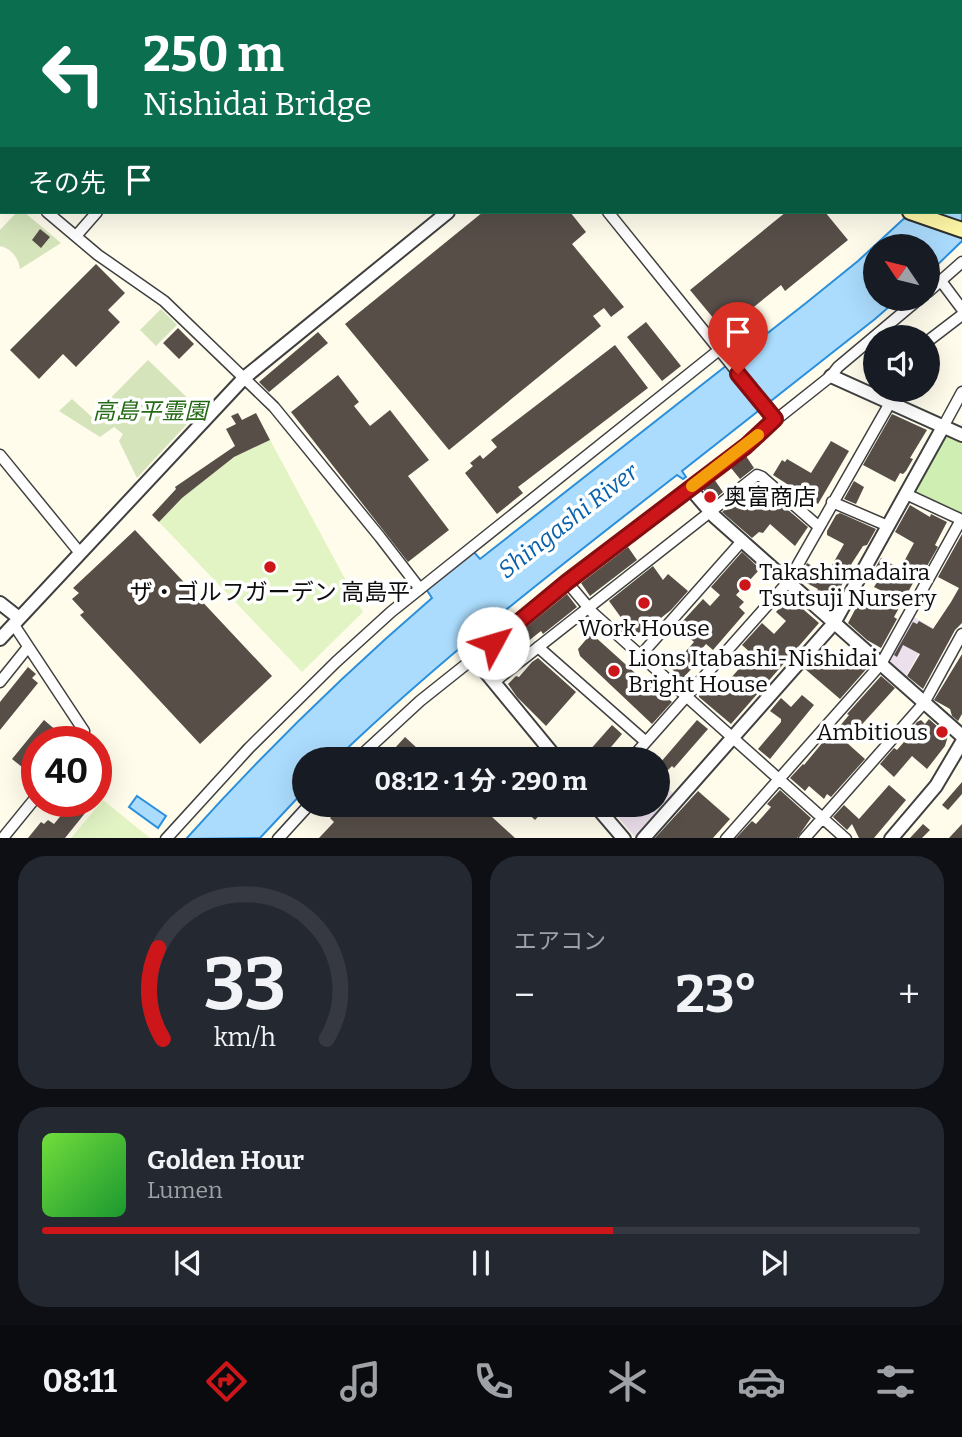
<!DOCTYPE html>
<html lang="ja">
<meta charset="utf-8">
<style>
body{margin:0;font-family:Bitter,"Noto Sans JP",serif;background:#242831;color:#f1f3f6;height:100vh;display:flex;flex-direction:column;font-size:26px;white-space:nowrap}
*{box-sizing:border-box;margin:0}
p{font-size:23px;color:#9ea1a6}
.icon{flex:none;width:38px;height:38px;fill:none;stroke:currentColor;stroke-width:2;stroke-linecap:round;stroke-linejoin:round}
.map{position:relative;height:838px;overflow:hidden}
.side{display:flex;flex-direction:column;gap:18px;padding:18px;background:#0d0f14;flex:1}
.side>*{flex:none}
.guide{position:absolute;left:0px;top:0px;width:962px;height:214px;box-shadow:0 7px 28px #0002;background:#0b6e4f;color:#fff;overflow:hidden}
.needle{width:46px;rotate:305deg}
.controls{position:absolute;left:863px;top:234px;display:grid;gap:14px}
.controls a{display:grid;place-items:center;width:77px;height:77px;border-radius:50%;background:#171b24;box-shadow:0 7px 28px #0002;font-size:35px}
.speed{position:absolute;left:21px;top:726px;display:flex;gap:14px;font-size:35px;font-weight:700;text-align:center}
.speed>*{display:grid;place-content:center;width:91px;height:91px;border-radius:50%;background:#171b24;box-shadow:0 7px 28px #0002;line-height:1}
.speed .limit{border:10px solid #d22;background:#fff;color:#111}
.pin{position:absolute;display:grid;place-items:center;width:60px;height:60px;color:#fff;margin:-72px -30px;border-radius:50% 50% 50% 0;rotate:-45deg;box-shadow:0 0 7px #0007}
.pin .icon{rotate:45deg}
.me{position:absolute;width:77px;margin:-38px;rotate:51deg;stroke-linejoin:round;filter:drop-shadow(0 0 5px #0008)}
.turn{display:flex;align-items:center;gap:24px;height:147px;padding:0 28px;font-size:32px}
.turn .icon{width:91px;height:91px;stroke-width:2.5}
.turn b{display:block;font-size:49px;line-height:60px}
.then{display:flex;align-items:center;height:66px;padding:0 28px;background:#0003;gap:14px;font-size:26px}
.big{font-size:52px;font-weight:700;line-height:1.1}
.side .tile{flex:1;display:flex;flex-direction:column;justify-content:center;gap:10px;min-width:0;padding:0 24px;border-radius:28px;background:#242831}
.side .dial{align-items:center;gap:0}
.dial svg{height:182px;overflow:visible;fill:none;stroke:#363941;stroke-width:7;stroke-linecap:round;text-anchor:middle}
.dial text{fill:#f1f3f6;stroke:none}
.song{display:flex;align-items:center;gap:21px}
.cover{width:84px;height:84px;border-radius:10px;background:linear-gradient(135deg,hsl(100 70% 55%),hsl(130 70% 35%))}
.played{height:7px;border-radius:4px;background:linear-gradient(90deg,#cc1619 65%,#363941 65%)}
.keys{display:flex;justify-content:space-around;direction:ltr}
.heat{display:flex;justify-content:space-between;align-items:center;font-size:38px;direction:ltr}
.side .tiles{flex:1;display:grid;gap:18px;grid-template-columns:1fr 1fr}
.tile:last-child{grid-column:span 2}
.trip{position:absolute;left:292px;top:747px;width:378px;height:70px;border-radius:35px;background:#171b24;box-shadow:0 7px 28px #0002;font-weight:700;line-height:70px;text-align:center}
.dock{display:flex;height:112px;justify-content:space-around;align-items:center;background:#090b0e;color:#9ea1a6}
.dock .icon{width:49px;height:49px}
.dock .current{color:#cc1619}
.dock b{font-size:32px;color:#f1f3f6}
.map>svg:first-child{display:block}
.industrial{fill:#ece0ed}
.green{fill:#cfeeb2}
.cemetery{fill:#d5e4bb}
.pitch{fill:#e2f4c4}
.water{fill:#abdcfd;stroke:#2a8fdc;stroke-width:2}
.building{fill:#574e48}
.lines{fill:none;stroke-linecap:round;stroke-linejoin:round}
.minor-casing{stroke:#404040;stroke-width:13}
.tertiary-casing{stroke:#404040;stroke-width:16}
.secondary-casing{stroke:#2f2f2f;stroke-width:18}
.minor{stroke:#fff;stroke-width:10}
.tertiary{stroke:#fff;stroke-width:12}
.secondary{stroke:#fff8a7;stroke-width:14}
.route-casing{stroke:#850e10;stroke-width:18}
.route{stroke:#cc1619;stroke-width:12}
.slow{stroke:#f59e0b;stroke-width:12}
.poi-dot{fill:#cc1619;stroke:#fff;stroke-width:2.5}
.labels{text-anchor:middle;stroke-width:7;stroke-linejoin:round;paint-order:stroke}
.park-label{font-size:23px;font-style:italic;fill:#256b16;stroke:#fff}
.poi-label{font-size:23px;fill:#0d0d0d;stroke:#fff;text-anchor:start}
.water-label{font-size:24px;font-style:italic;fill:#0960ac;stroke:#fff}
</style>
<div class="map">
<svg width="962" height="839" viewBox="0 0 962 839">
<rect width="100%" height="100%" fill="#fffcec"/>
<path class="industrial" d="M912,616L933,628L906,676L888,660Z
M658,779L674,794L638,835L634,836L608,805H658Z"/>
<path class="green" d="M948,436L962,442V515L915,495L914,491L943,437Z"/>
<path class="cemetery" d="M17,212H24L61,243L20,269C18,257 12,249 0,246V230Z
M161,309L177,325L156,346L140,330Z
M148,360L200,410L137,478L119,441L123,434L114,427L100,437L59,411L72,399L92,417Z"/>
<path class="pitch" d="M270,440L363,612L302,672L159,522L182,498L234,457Z
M103,800L150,838H71Z"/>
<path class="water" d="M961,81L962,241L928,274V247H875V299H898L875,319L682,471L686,477L683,479L677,475C560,566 443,656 336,759L304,760V791L260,838L186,839C263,753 345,673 432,598L426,589L473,551L480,559L806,303L858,261L911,212H961Z
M137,796L166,816L158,828L129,807Z"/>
<path class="building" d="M483,212H570L586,232L572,244L624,307L611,317L604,308L593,316L601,326L449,450L345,324Z
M786,212H825L848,240L785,291L781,285L724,331L690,290Z
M40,229L50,237L41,248L32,240Z
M96,264L125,293L108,310L120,322L76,367L63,354L39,379L10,350Z
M646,322L681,366L662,381L627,337Z
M178,328L194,344L179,359L163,343Z
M318,332L328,343L269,392L259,382Z
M615,345L648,388L518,487L523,493L497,514L465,473L473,466L470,463L480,455L483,459L497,447L491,440Z
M338,375L359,402L354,406L370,426L390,410L429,460L408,476L449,530L408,562L291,412Z
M238,413L242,420L256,413L270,440L234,457L182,498L159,522L152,515L176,489L175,487L235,446L226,429L236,424L231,416Z
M892,414L927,430L910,458L913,459L906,471L903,474L900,473L895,482L863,465Z
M831,441L849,451L818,504L773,475L782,460L785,462L787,459L811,473Z
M746,456L754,468L740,479L731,468Z
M714,479L723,492L712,501L702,488Z
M854,481L864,487L856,504L844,499Z
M768,493L808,527L795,546L770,524L763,533L759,532L752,538L722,512L739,499L751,509Z
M910,505L930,517L931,514L947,522L935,545L938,547L920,578L917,576L894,617L897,619L881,648L867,640L848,623L857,606L854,604L858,597L874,606L882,591L874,587L882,574L874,570L881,558L900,569L914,543L895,532Z
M840,513L876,529L867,545L863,546L852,563L831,608L816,595L818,589L799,579L807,563L827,574L844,544L827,535V531L836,515Z
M135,530L272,676L200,744L80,615L84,612L72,599L79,593L73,588Z
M962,534V623L955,630L923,689L907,676L920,654L903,645L897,657L894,655L913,622L917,624L919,621L933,629L951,602L959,588L938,577Z
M628,547L637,560L590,596L581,583Z
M742,552L760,569L736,595L744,602L739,607L745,613L713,650L706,644L694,658L698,662L682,679L671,668L694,642L685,634L690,629L682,622L703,599L710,606L720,595L711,587Z
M653,566L663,580L668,574L688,591L671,610L637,637L635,634L631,637L620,626L625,623L609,601Z
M567,594L577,607L543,634L541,631L522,646L514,637Z
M789,597L819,623L731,724L699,697V694L714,680L723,687L752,654L742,645L762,623L774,634L786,621L776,612Z
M593,635L654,690L655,688L672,702L652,724L580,656L578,649L589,636Z
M823,648L839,663L843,659L845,661L854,652L869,666L840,699L805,669Z
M499,649L508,661L497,670L488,658Z
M962,654V714L958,721L952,716L950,709L934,700Z
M538,658L576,692L546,726L517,697L508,684L516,676L519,677L532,662Z
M28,667L36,674L32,678L38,683L0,730V702Z
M881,676L895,688L846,742L865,759L831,797L827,794L824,799L809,786L805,791L790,778L803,764L804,765L837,725L839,727L849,715L847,714Z
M802,695L814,705L770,759L758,749L781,722V719L770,711L781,698L791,707Z
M929,719L948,736L945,746L927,769L912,756L894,777L880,764L894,748L897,750L910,735L911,729L917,722L921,720L925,724Z
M44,720L58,732L50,742H37V759L27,771L12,759Z
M697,720L708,729L674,768L672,766L668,770L660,763Z
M612,725L622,734L600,760H581Z
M405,737L430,760H384Z
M96,777L107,786L96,799Z
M962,782V794L948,810L942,805Z
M889,785L906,800L874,838H859L852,824L847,830L833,817L844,805L859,819Z
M780,790L811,818L797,838H736L752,821L756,824L771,807L767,804Z
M698,791L730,819L713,838H655Z
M72,802H94L65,838H28L41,822L44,824L48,820L54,824Z
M342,805H479L515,838H319L334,822L330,818Z
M519,805H549L535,820Z
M923,824L930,830L922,838H910Z
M962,824V838H949Z"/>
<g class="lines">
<defs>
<path id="minor" d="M130,0L133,2
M0,155L2,154
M0,170L2,172
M47,212L98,255L164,301L274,407L380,537L420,589
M608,212L775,419
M76,236L97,212
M941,281L962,309
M928,292L962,262
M928,341L962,315
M943,427L962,392
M0,455L80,553
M690,488L831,376L838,367L919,299
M906,494L962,520
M832,502L888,526
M567,582L593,613L846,839
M14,625L84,731L81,742
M538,647L646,742
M640,656L742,541
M0,682L28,647
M494,682L757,475L762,477L818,526
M356,760L420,701L474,658
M630,760L788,582L890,403L894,390
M2,839L37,796
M166,839L249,748L336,662L391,612L719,350
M278,839L309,805
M726,839L881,664L961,520
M804,839L924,703L962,634"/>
<path id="tertiary" d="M10,2L12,0
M0,12L2,10
M831,376L962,435
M0,603L19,618
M0,639L244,378L448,212
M558,760L474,658L567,582L690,488L715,517L962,736
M595,805L624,839
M643,839L834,623L943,427
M891,839L936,786L962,742"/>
<path id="secondary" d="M713,2V0
M910,212L962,230"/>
</defs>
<use href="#minor" class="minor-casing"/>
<use href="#tertiary" class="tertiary-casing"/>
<use href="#secondary" class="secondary-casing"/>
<use href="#minor" class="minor"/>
<use href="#tertiary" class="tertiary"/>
<use href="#secondary" class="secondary"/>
</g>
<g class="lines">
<defs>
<path id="route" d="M493,643L567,582L746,446L775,419L738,374"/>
</defs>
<use href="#route" class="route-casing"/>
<use href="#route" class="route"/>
<path class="slow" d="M692,486L758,435"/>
</g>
<g class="poi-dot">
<circle cx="710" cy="497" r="7"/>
<circle cx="270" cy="567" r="7"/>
<circle cx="745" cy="585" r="7"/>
<circle cx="644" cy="603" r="7"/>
<circle cx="614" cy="671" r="7"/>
<circle cx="942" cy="732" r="7"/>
</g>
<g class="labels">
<g class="park-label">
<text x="150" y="419">高島平霊園</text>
</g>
<g class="poi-label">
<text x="724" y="505">奥富商店</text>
<text x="759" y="580">Takashimadaira<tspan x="759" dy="26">Tsutsuji Nursery</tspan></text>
<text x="270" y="600" text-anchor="middle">ザ・ゴルフガーデン 高島平</text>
<text x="644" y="636" text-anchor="middle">Work House</text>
<text x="628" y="666">Lions Itabashi-Nishidai<tspan x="628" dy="26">Bright House</tspan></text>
<text x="928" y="740" text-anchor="end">Ambitious</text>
</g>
<g class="water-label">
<text transform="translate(568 521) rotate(-38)" y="8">Shingashi River</text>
</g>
</g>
</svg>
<div class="controls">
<a><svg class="needle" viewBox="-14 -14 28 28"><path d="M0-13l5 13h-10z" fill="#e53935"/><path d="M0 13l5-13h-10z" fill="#9ea1a6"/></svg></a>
<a><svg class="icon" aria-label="sound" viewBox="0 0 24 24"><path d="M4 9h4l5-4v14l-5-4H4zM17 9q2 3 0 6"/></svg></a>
</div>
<div class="speed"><div class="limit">40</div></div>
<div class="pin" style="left:738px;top:374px;background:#d93025"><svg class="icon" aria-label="arrive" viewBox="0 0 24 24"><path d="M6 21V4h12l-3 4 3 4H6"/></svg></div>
<svg class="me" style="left:493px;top:643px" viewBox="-20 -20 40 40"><circle r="19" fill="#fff"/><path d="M0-13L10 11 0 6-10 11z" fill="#cc1619"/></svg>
<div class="trip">08:12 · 1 分 · 290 m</div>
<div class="guide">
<div class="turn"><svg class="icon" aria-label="left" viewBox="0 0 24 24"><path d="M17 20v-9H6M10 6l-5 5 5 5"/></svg><div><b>250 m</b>Nishidai Bridge</div></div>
<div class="then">その先<svg class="icon" aria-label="arrive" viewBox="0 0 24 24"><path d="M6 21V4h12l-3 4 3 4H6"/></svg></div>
</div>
</div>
<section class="side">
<div class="tiles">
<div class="tile dial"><svg viewBox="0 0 100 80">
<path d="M14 69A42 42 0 1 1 86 69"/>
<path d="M14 69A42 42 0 0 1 12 29" stroke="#cc1619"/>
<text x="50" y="56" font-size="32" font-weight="700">33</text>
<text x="50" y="72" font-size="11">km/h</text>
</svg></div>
<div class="tile"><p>エアコン</p>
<div class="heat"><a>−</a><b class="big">23°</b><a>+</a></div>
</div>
<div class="tile">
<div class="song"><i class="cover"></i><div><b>Golden Hour</b><p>Lumen</p></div></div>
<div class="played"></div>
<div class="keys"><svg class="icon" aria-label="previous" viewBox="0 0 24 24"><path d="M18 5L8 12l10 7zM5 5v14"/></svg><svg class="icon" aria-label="pause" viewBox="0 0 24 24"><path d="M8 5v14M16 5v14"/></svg><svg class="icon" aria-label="next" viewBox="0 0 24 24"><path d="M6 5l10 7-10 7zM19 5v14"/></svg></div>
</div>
</div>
</section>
<nav class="dock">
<b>08:11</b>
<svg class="icon current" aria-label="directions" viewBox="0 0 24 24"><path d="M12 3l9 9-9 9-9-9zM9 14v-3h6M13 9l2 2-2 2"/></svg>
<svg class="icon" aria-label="music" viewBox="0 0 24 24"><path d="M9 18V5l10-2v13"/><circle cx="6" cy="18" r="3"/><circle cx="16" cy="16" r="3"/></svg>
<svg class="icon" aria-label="phone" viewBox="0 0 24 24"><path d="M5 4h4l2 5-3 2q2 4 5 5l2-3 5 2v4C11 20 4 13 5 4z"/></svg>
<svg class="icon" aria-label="climate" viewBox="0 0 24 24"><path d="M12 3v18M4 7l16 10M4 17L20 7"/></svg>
<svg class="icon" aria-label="car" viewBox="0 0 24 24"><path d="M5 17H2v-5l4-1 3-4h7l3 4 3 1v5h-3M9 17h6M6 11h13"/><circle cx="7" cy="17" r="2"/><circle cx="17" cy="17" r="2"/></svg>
<svg class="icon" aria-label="filters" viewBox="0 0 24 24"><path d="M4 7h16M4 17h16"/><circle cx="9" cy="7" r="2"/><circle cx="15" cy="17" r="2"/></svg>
</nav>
